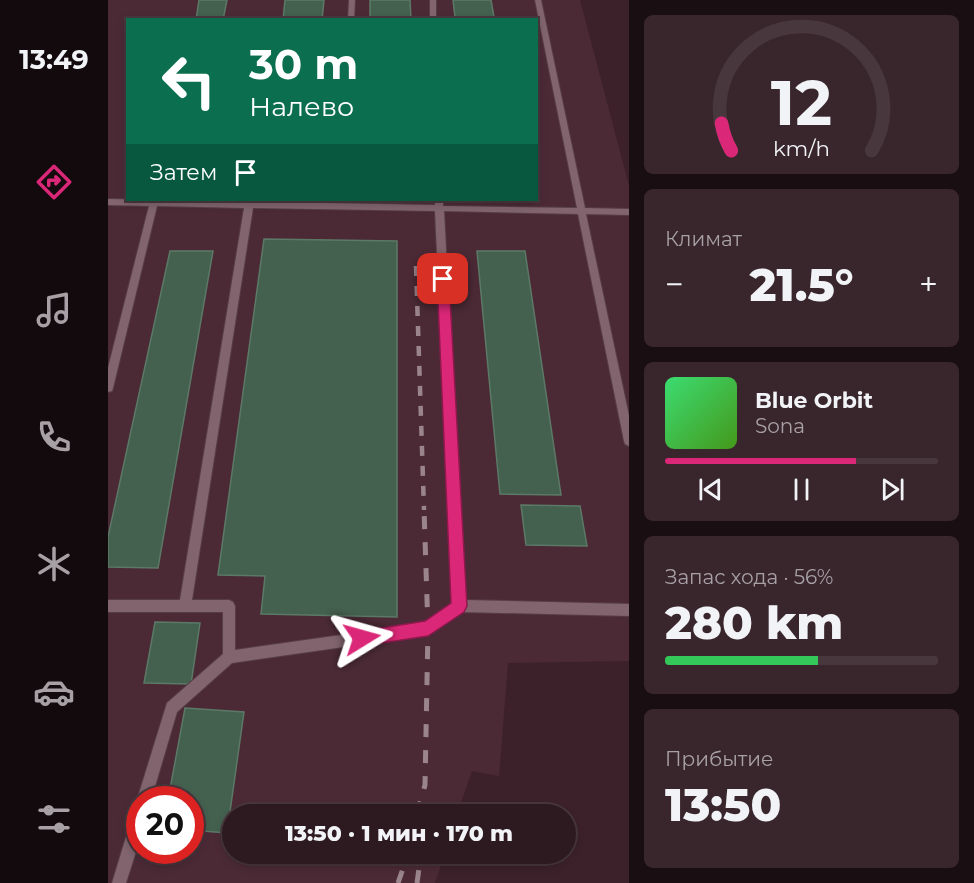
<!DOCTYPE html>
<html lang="ru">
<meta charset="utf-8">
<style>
body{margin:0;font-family:Montserrat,sans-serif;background:#39262d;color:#f1f3f6;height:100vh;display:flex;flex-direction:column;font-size:22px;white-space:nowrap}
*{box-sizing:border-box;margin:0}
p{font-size:20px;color:#a7a0a5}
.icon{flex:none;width:33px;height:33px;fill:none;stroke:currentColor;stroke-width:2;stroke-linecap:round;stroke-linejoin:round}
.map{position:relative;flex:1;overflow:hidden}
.side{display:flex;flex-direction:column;gap:15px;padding:15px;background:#190e12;width:345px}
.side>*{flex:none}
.hud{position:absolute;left:18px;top:18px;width:412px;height:183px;border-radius:0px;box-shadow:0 3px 9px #0003,0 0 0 2px #48383e;background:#0b6e4f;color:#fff;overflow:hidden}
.speed{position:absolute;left:18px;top:786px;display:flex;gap:12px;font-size:30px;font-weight:700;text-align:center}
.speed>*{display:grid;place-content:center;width:78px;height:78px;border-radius:50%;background:#2d1920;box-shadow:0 3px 9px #0003,0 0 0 2px #48383e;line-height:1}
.speed .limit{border:9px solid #d22;background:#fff;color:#111}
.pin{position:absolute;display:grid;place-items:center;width:51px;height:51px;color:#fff;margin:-26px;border-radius:12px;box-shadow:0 3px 9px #0006}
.me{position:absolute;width:66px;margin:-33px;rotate:82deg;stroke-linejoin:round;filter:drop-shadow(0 0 4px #0008)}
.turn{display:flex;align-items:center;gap:21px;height:126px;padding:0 24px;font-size:27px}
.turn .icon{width:78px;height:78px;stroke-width:2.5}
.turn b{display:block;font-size:42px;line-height:51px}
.then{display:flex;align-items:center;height:57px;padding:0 24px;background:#0003;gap:12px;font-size:22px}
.big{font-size:45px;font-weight:800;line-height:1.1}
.side .card{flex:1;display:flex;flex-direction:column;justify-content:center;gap:9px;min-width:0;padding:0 21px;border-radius:9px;background:#39262d}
.side .dial{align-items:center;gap:0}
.dial svg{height:156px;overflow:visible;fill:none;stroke:#48383e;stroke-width:7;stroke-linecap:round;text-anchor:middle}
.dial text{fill:#f1f3f6;stroke:none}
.song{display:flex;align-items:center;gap:18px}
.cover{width:72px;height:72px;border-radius:9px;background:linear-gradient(135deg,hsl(140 70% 55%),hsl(100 70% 35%))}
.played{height:6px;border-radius:3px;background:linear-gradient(90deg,#db2777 70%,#48383e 70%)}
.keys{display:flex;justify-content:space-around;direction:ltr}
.heat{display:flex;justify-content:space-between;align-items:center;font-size:33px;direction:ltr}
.charge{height:9px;border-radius:4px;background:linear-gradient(90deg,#34c759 56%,#48383e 0)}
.trip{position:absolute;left:114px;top:804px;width:354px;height:60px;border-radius:30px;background:#2d1920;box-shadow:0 3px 9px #0003,0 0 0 2px #48383e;font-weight:800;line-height:60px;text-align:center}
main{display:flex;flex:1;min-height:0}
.tab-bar{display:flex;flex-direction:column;width:108px;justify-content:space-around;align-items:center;background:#120a0d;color:#a7a0a5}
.tab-bar .icon{width:42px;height:42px}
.tab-bar .active{color:#db2777}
.tab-bar b{font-size:27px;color:#f1f3f6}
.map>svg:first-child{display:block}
.built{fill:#4b2a36;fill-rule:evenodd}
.building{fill:#44604f;stroke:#5c7967;stroke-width:1.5}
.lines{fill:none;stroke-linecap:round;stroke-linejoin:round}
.lane-casing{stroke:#573d46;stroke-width:2}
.lane{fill:#81646e;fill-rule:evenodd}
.rail-far1{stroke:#9b858d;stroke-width:4.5;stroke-dasharray:10 10;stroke-linecap:butt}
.rail{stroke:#9b858d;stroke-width:5;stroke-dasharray:13 13;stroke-linecap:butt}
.route{fill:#db2777;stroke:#8e194d;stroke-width:1.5}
</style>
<main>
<nav class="tab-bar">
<b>13:49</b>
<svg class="icon active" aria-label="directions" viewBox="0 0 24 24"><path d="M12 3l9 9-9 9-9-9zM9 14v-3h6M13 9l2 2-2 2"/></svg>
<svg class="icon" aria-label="music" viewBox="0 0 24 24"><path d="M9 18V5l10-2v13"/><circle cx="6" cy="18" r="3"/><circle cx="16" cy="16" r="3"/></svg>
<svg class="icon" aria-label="phone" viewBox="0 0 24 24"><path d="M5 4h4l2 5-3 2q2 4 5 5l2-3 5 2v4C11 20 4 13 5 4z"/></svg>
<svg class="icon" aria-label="climate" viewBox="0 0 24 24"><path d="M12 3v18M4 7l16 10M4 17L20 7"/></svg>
<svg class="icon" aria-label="car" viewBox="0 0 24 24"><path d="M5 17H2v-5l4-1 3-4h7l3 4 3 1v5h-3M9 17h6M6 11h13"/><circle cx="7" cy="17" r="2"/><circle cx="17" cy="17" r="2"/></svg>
<svg class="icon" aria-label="filters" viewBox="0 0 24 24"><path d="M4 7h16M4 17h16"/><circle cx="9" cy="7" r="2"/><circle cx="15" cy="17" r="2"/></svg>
</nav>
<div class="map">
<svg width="521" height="883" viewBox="0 0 521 883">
<rect width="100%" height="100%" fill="#3c212b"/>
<path class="built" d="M0,0H472L521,186V661L400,663L391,776L364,771L349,814H124V854H337L327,883H0ZM20,20H429V200H20ZM32,800H82V850H32Z"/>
<path class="building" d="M91,0H119L115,20H88Z
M177,0H216L214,20H175Z
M262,0H302L303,20H262Z
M345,0H383L386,17H347Z
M156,239L289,241V617L153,614L157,576L110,575Z
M62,251H105L50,568L0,567V537Z
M369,251H417L453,495L392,494Z
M413,505L472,506L479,546L418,545Z
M47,622L92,623L83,684L36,683Z
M77,708L136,712L119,833L82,830V800H60Z"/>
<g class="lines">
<defs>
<path id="lane" d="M241,0H247L246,20H240Z
M322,0H328V20H322Z
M427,0H433L477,208L521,209V215L478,214L521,416V446L517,444L516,441L470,214L336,211L357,600L521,604V616L353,612L320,635L124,663L69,712L43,800H32L31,805L29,800L59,703L115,654V612H0V600H72L136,208L49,206L5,388L4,391L0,392V368L41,206L0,205V199L327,205V200H335V206L469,208ZM145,208L327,211L345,603L318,623L127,650V606L125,602L121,600H84Z
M32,807V839L18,883H4L25,814L27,809Z"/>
</defs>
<use href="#lane" class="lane-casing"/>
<use href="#lane" class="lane"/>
<path class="rail-far1" d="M308,266L316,510"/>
<path class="rail" d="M309,814L317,785L320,629L316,509
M290,883L300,854
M309,883L313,854"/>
</g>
<path class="route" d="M335,275L341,279L359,606L356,612L320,636L254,646L248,644L246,638L248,632L317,621L343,603L329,279Z"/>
</svg>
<div class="speed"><div class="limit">20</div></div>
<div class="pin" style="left:335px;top:279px;background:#d93025"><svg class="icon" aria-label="arrive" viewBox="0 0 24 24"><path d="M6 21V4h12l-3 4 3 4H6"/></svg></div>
<svg class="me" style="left:254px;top:638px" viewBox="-20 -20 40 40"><path d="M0-17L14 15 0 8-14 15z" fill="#db2777" stroke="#fff" stroke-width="4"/></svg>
<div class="trip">13:50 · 1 мин · 170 m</div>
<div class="hud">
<div class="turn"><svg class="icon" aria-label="left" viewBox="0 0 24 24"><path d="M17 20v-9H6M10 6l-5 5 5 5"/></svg><div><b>30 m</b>Налево</div></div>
<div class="then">Затем<svg class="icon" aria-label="arrive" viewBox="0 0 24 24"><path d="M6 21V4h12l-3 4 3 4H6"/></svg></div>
</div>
</div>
<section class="side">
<div class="card dial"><svg viewBox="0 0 100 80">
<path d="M14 69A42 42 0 1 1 86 69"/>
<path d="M14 69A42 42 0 0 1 9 55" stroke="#db2777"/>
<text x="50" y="56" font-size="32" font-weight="700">12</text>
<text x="50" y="72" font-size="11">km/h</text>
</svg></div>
<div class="card"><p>Климат</p>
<div class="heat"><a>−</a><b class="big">21.5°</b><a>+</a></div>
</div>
<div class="card">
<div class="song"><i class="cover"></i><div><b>Blue Orbit</b><p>Sona</p></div></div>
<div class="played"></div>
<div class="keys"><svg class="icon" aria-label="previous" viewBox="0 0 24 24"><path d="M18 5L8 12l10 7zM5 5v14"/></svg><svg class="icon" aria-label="pause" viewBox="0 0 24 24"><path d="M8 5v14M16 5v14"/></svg><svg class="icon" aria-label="next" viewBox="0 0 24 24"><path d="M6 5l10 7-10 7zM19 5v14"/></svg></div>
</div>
<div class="card"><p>Запас хода · 56%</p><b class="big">280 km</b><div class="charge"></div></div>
<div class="card"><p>Прибытие</p><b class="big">13:50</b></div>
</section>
</main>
